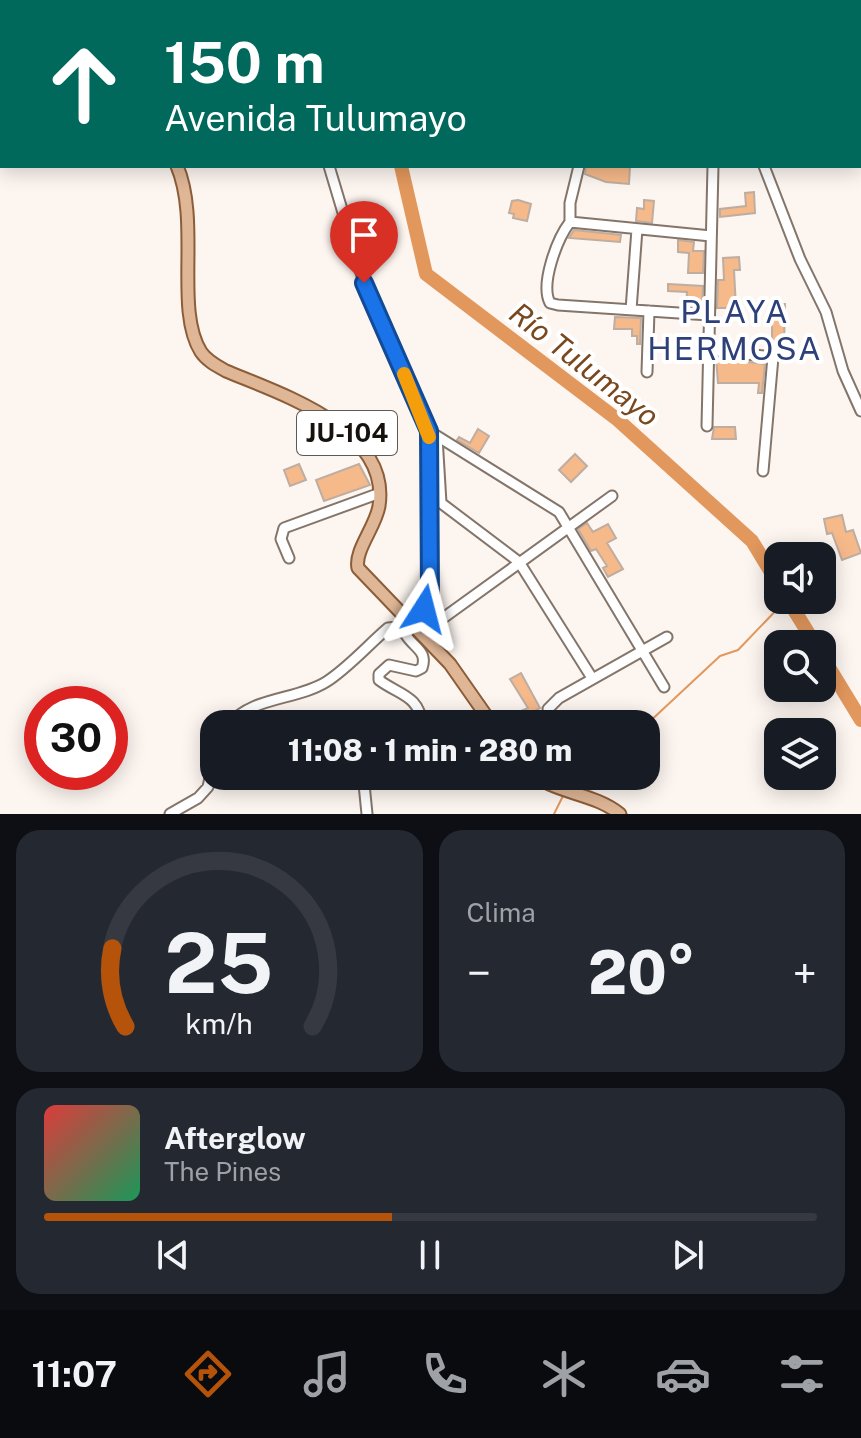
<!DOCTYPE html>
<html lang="es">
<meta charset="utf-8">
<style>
body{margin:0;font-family:"Public Sans",sans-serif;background:#242831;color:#f1f3f6;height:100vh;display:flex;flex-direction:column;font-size:30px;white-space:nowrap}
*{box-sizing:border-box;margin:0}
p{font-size:26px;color:#9ea1a6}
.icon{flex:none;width:44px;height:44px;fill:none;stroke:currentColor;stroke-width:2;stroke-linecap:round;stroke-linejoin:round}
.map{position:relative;height:814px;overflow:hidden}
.sheet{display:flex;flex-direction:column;gap:16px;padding:16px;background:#0d0f14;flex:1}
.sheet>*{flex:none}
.guide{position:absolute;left:0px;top:0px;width:862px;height:168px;box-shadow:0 4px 20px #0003;background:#00695c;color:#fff;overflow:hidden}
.buttons{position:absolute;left:764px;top:542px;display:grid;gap:16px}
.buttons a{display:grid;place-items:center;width:72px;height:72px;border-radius:16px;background:#171b24;box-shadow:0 4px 20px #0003;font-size:40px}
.speed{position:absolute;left:24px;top:686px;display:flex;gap:16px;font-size:40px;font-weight:700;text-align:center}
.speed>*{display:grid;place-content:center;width:104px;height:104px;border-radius:50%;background:#171b24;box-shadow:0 4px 20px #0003;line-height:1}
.speed .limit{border:12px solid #d22;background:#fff;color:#111}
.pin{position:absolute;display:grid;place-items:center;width:68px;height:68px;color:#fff;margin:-82px -34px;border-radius:50% 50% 50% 0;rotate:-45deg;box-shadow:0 0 8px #0007}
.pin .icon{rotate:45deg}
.me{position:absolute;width:88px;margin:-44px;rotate:9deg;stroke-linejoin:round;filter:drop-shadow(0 0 6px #0008)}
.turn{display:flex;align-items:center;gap:28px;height:168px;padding:0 32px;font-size:36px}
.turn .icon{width:104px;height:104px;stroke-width:2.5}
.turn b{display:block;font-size:56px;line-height:68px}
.big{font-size:60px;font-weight:800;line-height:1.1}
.sheet .widget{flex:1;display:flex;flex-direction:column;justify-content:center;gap:12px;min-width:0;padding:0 28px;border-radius:24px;background:#242831}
.sheet .dial{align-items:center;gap:0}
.dial svg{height:208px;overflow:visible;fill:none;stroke:#363941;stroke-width:7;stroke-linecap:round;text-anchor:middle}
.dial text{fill:#f1f3f6;stroke:none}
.song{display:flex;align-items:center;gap:24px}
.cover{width:96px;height:96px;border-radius:12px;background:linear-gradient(135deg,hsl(0 70% 55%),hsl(150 70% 35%))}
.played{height:8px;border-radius:4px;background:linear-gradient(90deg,#b45309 45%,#363941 45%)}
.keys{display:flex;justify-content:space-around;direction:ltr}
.heat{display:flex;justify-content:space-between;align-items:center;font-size:44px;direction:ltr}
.sheet .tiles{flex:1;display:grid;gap:16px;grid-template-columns:1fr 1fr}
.widget:last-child{grid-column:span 2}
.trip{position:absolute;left:200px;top:710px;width:460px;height:80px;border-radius:24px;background:#171b24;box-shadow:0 4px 20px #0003;font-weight:800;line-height:80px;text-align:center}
.menu{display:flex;height:128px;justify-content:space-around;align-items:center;background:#090b0e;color:#9ea1a6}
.menu .icon{width:56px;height:56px}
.menu .current{color:#b45309}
.menu b{font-size:36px;color:#f1f3f6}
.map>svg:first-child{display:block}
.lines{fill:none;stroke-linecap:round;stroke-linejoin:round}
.stream{stroke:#e2975c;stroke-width:2}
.river{stroke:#e2975c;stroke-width:14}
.building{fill:#f6b98a;stroke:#beada1;stroke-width:2}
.minor-casing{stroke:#84756a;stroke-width:13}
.major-casing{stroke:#8c5d39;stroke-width:15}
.minor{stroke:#fff;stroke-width:9}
.major{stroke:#dfb696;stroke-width:11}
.route-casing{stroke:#114b97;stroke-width:20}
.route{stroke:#1a73e8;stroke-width:14}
.slow{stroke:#f59e0b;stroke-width:14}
.labels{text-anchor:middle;stroke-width:8;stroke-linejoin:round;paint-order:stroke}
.shield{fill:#fff;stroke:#5d5956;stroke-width:2}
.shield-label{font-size:26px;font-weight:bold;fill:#18120e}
.water-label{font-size:30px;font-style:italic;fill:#7a481d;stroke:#fff}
.quarter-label{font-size:32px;letter-spacing:2px;fill:#2d4079;stroke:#fff}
</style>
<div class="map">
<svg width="861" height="814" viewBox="0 0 861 814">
<rect width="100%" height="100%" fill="#fcf5f0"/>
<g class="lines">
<path class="stream" d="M646,725L720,656L738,650L786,600
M570,785L576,776
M554,814L564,794"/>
<path class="river" d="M420,2V0
M401,166L426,274L618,420L752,541L778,584
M788,600L815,644
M822,656L861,720"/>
</g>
<path class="building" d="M586,166H630L629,184L606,182L585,174Z
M754,192L755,213L720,217V209L746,206L745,193Z
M518,200L531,204L527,221L513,218L514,214L509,213L512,201Z
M644,200L654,201L652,223L636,221L637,208L644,209Z
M574,230L621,235L620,242L569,238Z
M678,240L694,242L693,251H704L703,273H688L689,253L678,252Z
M739,257L740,270H734L736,308H717L718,280H724L723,258Z
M668,284L703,286L702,307L686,306L687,292L668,291Z
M772,304H785L784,345H772Z
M615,317L641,318L640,344H637V336H632V329H614Z
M716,358L765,364L762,393H758L759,383H718Z
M714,427H735L736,439H712Z
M478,429L489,436L479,453L457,440L459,437L470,443Z
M575,454L587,466L571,482L559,470Z
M299,464L306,480L290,486L284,470Z
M359,464L370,485L324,501L316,480Z
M842,515L846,532L853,530L861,553L842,560L832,533L827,534L824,519Z
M587,523L593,532L608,524L616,538L607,543L623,569L608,577L603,568L607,566L596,549L591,551L578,529Z
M521,673L540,708L536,710L539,714L527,722L521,711L528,708L510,679Z"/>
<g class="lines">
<defs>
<path id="minor" d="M353,2L354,0
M619,2L620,0
M713,2L714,0
M0,53L2,52
M329,166L364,283L429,431L559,512L664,687
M764,166L800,259L826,312L843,371L861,411
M570,222V203L579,166
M631,310L637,229
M709,315L558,305L550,303C540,284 557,239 570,222L711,236
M709,350L773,357L763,471
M647,372L649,311
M707,426L713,166
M437,437L441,503L519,562L592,678
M289,558L281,539L284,528L380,493
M421,634L612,496
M548,709L559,698L667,637
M230,724C251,697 297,700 326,682C348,668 368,645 388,628L398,627L406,635
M422,724C419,695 399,695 379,680V674L389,665L416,671L422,668C428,651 414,648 406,635L424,609L430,594L429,431
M170,814L198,798L208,787L214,759
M367,814L364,784L367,776"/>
<path id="major" d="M90,0L91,2
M177,166C201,222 174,310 201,352C207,361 217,366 226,371C281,394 391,429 379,506C376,526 354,551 358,568L450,664L492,724
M535,776C561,794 595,794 620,814"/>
</defs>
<use href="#minor" class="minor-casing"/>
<use href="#major" class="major-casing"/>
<use href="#minor" class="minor"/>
<use href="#major" class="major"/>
</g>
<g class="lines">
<defs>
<path id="route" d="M364,283L429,431L430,594L424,609"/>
</defs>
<use href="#route" class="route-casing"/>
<use href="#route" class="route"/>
<path class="slow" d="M404,374L429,437"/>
</g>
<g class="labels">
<rect class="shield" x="297" y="411" width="100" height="44" rx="6"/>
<g class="shield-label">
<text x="347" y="442">JU-104</text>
</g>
<g class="water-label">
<text transform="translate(584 365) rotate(38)" y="10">Río Tulumayo</text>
</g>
<g class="quarter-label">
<text x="735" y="323">PLAYA<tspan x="735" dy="37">HERMOSA</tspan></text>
</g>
</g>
</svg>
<div class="buttons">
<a><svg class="icon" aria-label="sound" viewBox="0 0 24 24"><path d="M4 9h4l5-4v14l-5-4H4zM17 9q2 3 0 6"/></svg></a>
<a><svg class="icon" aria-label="search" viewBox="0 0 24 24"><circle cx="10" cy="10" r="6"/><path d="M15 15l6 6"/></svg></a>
<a><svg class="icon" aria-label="layers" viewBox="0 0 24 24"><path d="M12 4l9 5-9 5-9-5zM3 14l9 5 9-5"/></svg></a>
</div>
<div class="speed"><div class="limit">30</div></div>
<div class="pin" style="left:364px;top:283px;background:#d93025"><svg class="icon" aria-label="arrive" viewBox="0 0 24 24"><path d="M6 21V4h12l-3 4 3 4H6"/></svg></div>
<svg class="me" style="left:424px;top:609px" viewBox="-20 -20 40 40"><path d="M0-17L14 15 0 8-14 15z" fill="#1a73e8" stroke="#fff" stroke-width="4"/></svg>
<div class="trip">11:08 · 1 min · 280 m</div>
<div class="guide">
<div class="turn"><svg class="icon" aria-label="ahead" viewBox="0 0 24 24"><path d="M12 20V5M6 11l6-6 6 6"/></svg><div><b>150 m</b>Avenida Tulumayo</div></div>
</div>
</div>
<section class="sheet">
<div class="tiles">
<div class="widget dial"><svg viewBox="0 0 100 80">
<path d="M14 69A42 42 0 1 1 86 69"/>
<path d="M14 69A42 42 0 0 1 9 39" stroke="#b45309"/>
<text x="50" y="56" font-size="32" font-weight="700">25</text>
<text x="50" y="72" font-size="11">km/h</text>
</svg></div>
<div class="widget"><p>Clima</p>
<div class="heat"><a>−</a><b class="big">20°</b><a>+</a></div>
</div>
<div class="widget">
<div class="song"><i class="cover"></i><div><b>Afterglow</b><p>The Pines</p></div></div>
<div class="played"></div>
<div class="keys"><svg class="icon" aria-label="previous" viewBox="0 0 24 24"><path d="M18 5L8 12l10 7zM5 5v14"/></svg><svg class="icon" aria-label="pause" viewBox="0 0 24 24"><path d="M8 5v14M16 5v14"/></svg><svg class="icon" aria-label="next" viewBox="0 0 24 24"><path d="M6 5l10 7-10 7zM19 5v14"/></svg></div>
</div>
</div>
</section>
<nav class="menu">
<b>11:07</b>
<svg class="icon current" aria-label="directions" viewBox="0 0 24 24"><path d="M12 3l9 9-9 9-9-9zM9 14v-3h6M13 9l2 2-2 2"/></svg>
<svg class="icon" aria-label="music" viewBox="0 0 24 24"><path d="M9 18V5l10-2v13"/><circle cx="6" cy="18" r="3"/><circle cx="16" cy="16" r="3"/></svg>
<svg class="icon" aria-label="phone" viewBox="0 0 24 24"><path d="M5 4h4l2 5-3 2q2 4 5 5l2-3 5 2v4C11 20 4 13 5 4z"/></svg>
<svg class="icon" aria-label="climate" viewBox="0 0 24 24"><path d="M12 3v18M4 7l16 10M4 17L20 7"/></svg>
<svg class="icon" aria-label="car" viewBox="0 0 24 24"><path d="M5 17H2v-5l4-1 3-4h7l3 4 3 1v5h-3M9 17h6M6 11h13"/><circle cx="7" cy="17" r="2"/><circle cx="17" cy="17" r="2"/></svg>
<svg class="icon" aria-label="filters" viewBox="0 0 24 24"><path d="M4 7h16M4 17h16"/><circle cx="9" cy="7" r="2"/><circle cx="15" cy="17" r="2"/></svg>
</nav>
